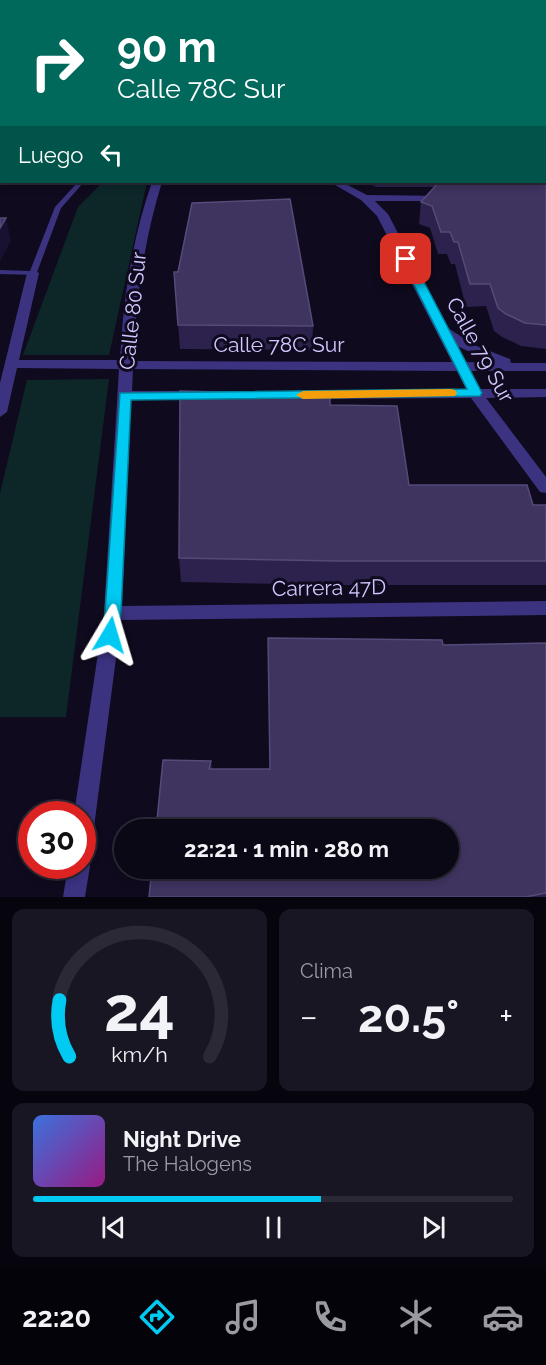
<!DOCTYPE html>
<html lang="es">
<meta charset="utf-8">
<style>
body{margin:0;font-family:Raleway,sans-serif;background:#191623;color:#f1f3f6;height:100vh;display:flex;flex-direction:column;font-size:22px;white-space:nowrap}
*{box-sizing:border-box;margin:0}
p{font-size:20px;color:#9a9aa1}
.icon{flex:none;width:33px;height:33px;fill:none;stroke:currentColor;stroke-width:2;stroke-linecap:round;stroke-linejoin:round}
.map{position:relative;height:897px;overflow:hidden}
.sheet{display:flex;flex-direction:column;gap:12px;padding:12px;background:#06040c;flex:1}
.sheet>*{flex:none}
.banner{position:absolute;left:0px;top:0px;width:546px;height:183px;box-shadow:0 3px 9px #0003,0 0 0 2px #2b2935;background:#00695c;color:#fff;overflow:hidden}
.speed{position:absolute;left:18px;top:801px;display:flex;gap:12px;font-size:30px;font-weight:700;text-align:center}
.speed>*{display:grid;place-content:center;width:78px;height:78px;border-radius:50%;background:#0b0816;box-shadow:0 3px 9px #0003,0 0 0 2px #2b2935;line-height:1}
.speed .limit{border:9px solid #d22;background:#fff;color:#111}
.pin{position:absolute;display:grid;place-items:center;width:51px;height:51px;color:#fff;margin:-26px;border-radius:12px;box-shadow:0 3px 9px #0006}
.me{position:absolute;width:66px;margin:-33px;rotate:7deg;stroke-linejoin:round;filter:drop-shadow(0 0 4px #0008)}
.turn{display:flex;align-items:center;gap:21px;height:126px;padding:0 18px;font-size:27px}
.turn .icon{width:78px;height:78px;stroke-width:2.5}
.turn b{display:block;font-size:42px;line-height:51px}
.then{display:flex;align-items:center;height:57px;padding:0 18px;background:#0003;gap:12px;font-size:22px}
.big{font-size:45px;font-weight:700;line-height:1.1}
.sheet .tile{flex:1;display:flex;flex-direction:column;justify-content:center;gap:9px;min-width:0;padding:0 21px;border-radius:12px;background:#191623}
.sheet .dial{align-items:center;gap:0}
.dial svg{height:156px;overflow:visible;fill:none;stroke:#2b2935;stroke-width:7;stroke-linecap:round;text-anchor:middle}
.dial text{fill:#f1f3f6;stroke:none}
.song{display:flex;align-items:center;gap:18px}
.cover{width:72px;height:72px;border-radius:9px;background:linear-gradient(135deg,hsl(220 70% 55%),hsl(310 70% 35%))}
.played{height:6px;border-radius:3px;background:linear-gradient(90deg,#00c9f2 60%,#2b2935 60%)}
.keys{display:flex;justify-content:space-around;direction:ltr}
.heat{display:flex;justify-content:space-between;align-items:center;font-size:33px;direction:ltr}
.sheet .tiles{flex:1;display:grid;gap:12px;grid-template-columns:1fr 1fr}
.tile:last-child{grid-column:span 2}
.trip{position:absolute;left:114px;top:819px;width:345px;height:60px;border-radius:30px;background:#0b0816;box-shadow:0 3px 9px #0003,0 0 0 2px #2b2935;font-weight:700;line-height:60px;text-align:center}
.tab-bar{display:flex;height:96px;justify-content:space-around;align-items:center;background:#040309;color:#9a9aa1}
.tab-bar .icon{width:42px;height:42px}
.tab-bar .selected{color:#00c9f2}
.tab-bar b{font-size:27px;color:#f1f3f6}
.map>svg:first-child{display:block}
.green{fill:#0d2728}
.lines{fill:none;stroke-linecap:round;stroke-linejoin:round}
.service{fill:#3b3280;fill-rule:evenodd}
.minor{fill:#3b3280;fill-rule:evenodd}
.tertiary{fill:#3b3280;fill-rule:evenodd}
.trunk{fill:#e448c8;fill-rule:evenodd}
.wall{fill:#2d214d}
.shaded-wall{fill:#1a1132}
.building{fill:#3f3360;stroke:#564a79;stroke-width:1.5}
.route{fill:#00c9f2;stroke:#00839d;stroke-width:1.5}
.slow{fill:#f59e0b}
.labels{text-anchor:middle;stroke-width:6;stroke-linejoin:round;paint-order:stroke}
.street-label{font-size:21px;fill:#d1c7ff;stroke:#0f0a1e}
</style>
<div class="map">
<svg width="546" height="897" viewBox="0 0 546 897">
<rect width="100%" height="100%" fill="#0f0a1e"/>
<path class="green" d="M101,182H147L109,355H23L78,207L99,186Z
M109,379L66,717H0V493L27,380Z"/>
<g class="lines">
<path class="service" d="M78,182H84L61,208L36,275L0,274V270L30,271L55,207Z
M214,182H220V183L217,185Z"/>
<path class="minor" d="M52,0H61L62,2H53Z
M152,182H162C144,240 136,300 133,361L452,362L377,216L361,200L330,182H342L367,195L447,196V200L443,201H375L388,214L448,328L474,345L510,359L511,363H546V371H470L480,389H546V397L486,398L546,477V493L540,492L471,398L301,399L294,395L301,391L466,389L457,371L133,369L132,391H199L206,395L199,399L131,400L122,606L546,601V615L121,620L93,835L90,842L82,845V814H74L104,613L119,369L17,368L7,412L0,417V383L27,273L33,269L39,273L19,360H120C123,300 132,239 152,182ZM457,346L494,363L466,362Z
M82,857L87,858L90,866L85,897H63L68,866H82Z"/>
<path class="tertiary" d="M533,0H546L544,2Z"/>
<path class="trunk" d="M504,0L520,2H505Z
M544,5H546V9H544Z"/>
</g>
<path class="wall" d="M84,0H498L505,2H86Z
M544,10H546V349L521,346L502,337L494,331L486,306L466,307L455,264H451L447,254H438L430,228L419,224L421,202L435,187H376L366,182H544Z
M174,272H178L313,326L312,350L180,349Z
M330,405L409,485L533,505H546V585H338L181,582L179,558Z
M546,643V897H149L156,830L211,761L212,769H269L443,645Z"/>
<path class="shaded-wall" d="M6,218L11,241L0,261V228Z"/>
<path class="building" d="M113,0H498L505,2H116Z
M544,10H546V173H544Z
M439,182L546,183V325L525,323L506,314L498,308L490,284H470L458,242H454L450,232H441L432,206L421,202Z
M290,199L313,326L178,325L174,272H178L192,203Z
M0,218H6L0,228Z
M180,391L330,395V405L397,406L409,485H527L533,505H546V561H339L179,558Z
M268,638L442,640L443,645L546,643V893L525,897H149L152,868H448V830H156L163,760L211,761L209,769H270Z"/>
<path class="route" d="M402,256H406L412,259L482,393L480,396L131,400L121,613L116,640L110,642L104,640L102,635L105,613L120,393L467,389L401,259Z"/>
<path class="slow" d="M451,389L455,390L457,393L455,396L303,399L296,395L303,391Z"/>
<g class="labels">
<g class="street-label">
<text transform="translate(133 311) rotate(-84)" y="7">Calle 80 Sur</text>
<text x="279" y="352">Calle 78C Sur</text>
<text transform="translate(480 350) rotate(61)" y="7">Calle 79 Sur</text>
<text transform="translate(329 588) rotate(-1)" y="7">Carrera 47D</text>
</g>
</g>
</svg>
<div class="speed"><div class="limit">30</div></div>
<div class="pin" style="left:406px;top:259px;background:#d93025"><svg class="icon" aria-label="arrive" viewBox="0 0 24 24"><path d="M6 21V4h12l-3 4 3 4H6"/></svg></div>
<svg class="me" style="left:110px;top:635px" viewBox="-20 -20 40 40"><path d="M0-17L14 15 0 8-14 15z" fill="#00c9f2" stroke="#fff" stroke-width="4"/></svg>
<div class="trip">22:21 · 1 min · 280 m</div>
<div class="banner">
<div class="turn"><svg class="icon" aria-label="right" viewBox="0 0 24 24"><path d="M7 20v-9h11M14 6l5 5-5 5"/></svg><div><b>90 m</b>Calle 78C Sur</div></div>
<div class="then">Luego<svg class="icon" aria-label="left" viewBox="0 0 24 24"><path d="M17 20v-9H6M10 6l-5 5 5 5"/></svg></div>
</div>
</div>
<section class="sheet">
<div class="tiles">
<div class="tile dial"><svg viewBox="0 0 100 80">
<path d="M14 69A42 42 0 1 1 86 69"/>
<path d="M14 69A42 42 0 0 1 9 40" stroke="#00c9f2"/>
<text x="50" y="56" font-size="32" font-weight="700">24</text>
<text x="50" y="72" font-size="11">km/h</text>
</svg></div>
<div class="tile"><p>Clima</p>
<div class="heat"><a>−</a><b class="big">20.5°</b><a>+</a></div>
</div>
<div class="tile">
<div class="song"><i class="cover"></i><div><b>Night Drive</b><p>The Halogens</p></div></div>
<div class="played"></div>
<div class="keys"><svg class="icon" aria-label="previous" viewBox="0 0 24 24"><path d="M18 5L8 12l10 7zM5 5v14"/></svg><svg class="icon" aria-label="pause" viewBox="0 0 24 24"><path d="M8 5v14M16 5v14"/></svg><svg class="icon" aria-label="next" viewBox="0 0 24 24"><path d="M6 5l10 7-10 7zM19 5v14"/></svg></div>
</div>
</div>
</section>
<nav class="tab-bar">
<b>22:20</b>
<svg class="icon selected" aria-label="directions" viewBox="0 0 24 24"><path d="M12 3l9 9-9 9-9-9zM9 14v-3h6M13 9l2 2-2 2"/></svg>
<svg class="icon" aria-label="music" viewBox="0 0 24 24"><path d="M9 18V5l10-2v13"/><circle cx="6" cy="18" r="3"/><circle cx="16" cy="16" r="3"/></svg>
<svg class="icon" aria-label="phone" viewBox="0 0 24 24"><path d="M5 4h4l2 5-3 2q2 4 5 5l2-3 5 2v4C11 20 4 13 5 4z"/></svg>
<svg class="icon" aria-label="climate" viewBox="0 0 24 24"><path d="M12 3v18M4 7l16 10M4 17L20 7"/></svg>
<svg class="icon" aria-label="car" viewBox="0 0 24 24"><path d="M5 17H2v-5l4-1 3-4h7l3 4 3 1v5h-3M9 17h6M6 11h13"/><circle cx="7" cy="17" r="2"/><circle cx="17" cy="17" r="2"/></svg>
</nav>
